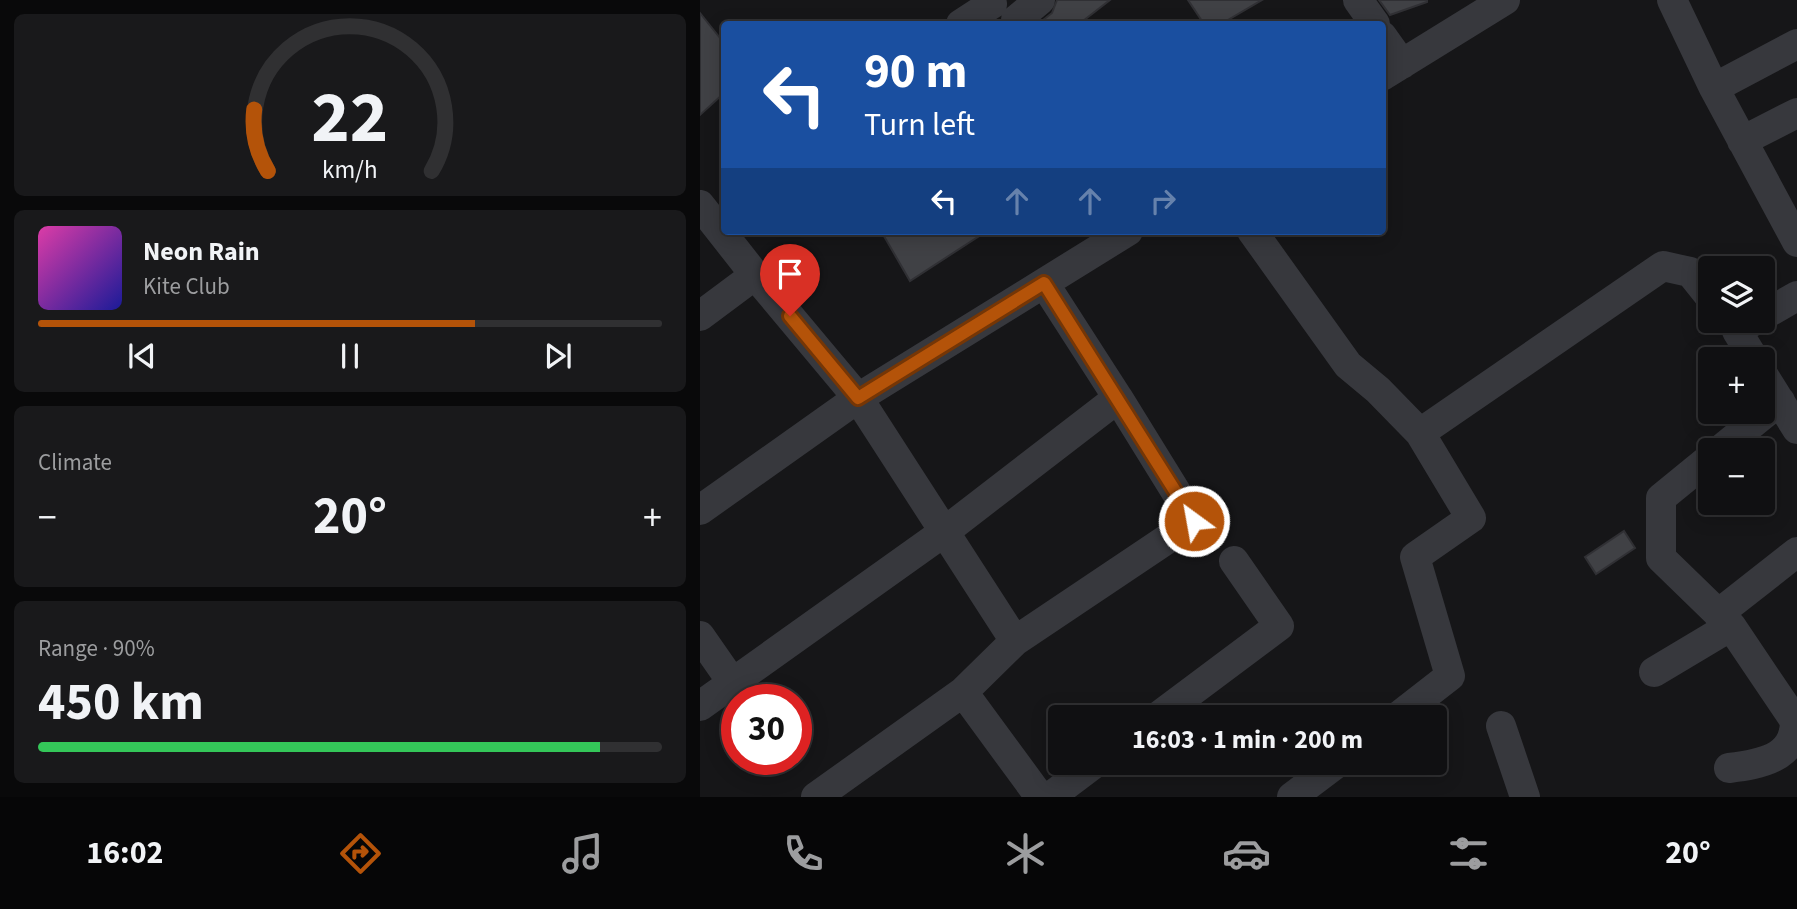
<!DOCTYPE html>
<meta charset="utf-8">
<style>
body{margin:0;font-family:"Source Sans 3",sans-serif;background:#19191b;color:#f1f3f6;height:100vh;display:flex;flex-direction:column;font-size:26px;white-space:nowrap}
*{box-sizing:border-box;margin:0}
p{font-size:23px;color:#9c9d9f}
.icon{flex:none;width:38px;height:38px;fill:none;stroke:currentColor;stroke-width:2;stroke-linecap:round;stroke-linejoin:round}
.map{position:relative;flex:1;overflow:hidden}
.drawer{display:flex;flex-direction:column;gap:14px;padding:14px;background:#09090a;width:700px}
.drawer>*{flex:none}
.banner{position:absolute;left:21px;top:21px;width:665px;height:214px;border-radius:7px;box-shadow:0 4px 18px #0003,0 0 0 2px #303032;background:#1a4fa0;color:#fff;overflow:hidden}
.controls{position:absolute;left:998px;top:256px;display:grid;gap:14px}
.controls a{display:grid;place-items:center;width:77px;height:77px;border-radius:7px;background:#101012;box-shadow:0 4px 18px #0003,0 0 0 2px #303032;font-size:35px}
.speed{position:absolute;left:21px;top:684px;display:flex;gap:14px;font-size:35px;font-weight:700;text-align:center}
.speed>*{display:grid;place-content:center;width:91px;height:91px;border-radius:50%;background:#101012;box-shadow:0 4px 18px #0003,0 0 0 2px #303032;line-height:1}
.speed .limit{border:10px solid #d22;background:#fff;color:#111}
.pin{position:absolute;display:grid;place-items:center;width:60px;height:60px;color:#fff;margin:-72px -30px;border-radius:50% 50% 50% 0;rotate:-45deg;box-shadow:0 0 7px #0007}
.pin .icon{rotate:45deg}
.me{position:absolute;width:77px;margin:-38px;rotate:328deg;stroke-linejoin:round;filter:drop-shadow(0 0 5px #0008)}
.turn{display:flex;align-items:center;gap:24px;height:147px;padding:0 28px;font-size:32px}
.turn .icon{width:91px;height:91px;stroke-width:2.5}
.turn b{display:block;font-size:49px;line-height:60px}
.lanes{display:flex;align-items:center;height:66px;padding:0 28px;background:#0003;justify-content:center;gap:35px;direction:ltr}
.lanes .off{opacity:.35}
.big{font-size:52px;font-weight:700;line-height:1.1}
.drawer .tile{flex:1;display:flex;flex-direction:column;justify-content:center;gap:10px;min-width:0;padding:0 24px;border-radius:10px;background:#19191b}
.drawer .dial{align-items:center;gap:0}
.dial svg{height:182px;overflow:visible;fill:none;stroke:#303032;stroke-width:7;stroke-linecap:round;text-anchor:middle}
.dial text{fill:#f1f3f6;stroke:none}
.song{display:flex;align-items:center;gap:21px}
.cover{width:84px;height:84px;border-radius:10px;background:linear-gradient(135deg,hsl(320 70% 55%),hsl(240 70% 35%))}
.played{height:7px;border-radius:4px;background:linear-gradient(90deg,#b45309 70%,#303032 70%)}
.keys{display:flex;justify-content:space-around;direction:ltr}
.heat{display:flex;justify-content:space-between;align-items:center;font-size:38px;direction:ltr}
.charge{height:10px;border-radius:5px;background:linear-gradient(90deg,#34c759 90%,#303032 0)}
.trip{position:absolute;left:348px;top:705px;width:399px;height:70px;border-radius:7px;background:#101012;box-shadow:0 4px 18px #0003,0 0 0 2px #303032;font-weight:700;line-height:70px;text-align:center}
.tabs{display:flex;height:112px;justify-content:space-around;align-items:center;background:#060607;color:#9c9d9f}
.tabs .icon{width:49px;height:49px}
.tabs .current{color:#b45309}
.tabs b{font-size:32px;color:#f1f3f6}
main{display:flex;flex:1;min-height:0}
.map>svg:first-child{display:block}
.building{fill:#404145;stroke:#303034;stroke-width:2}
.lines{fill:none;stroke-linecap:round;stroke-linejoin:round}
.minor{stroke:#37383d;stroke-width:30}
.route-casing{stroke:#753606;stroke-width:18}
.route{stroke:#b45309;stroke-width:12}
</style>
<main>
<section class="drawer">
<div class="tile dial"><svg viewBox="0 0 100 80">
<path d="M14 69A42 42 0 1 1 86 69"/>
<path d="M14 69A42 42 0 0 1 8 42" stroke="#b45309"/>
<text x="50" y="56" font-size="32" font-weight="700">22</text>
<text x="50" y="72" font-size="11">km/h</text>
</svg></div>
<div class="tile">
<div class="song"><i class="cover"></i><div><b>Neon Rain</b><p>Kite Club</p></div></div>
<div class="played"></div>
<div class="keys"><svg class="icon" aria-label="previous" viewBox="0 0 24 24"><path d="M18 5L8 12l10 7zM5 5v14"/></svg><svg class="icon" aria-label="pause" viewBox="0 0 24 24"><path d="M8 5v14M16 5v14"/></svg><svg class="icon" aria-label="next" viewBox="0 0 24 24"><path d="M6 5l10 7-10 7zM19 5v14"/></svg></div>
</div>
<div class="tile"><p>Climate</p>
<div class="heat"><a>−</a><b class="big">20°</b><a>+</a></div>
</div>
<div class="tile"><p>Range · 90%</p><b class="big">450 km</b><div class="charge"></div></div>
</section>
<div class="map">
<svg width="1097" height="797" viewBox="0 0 1097 797">
<rect width="100%" height="100%" fill="#161618"/>
<path class="building" d="M357,0H410L379,24H338L352,13Z
M488,0H562L521,24H504Z
M679,0H727V2L690,15Z
M0,13L24,43V93L0,115Z
M181,231H287L210,281Z
M924,531L935,548L896,574L885,557Z"/>
<g class="lines">
<path class="minor" d="M658,0L675,24
M972,0L1014,88L1097,44
M316,20L340,0
M261,24L292,4
M682,36L702,64
M682,76L805,0
M1014,88L1097,242
M1042,141L1097,113
M0,205L55,275L158,398L428,231
M552,231L648,365L678,390L720,433L771,518L715,557L750,676L696,718
M0,316L55,275
M1062,316L1097,296
M1054,359L1037,331L1055,320
M1062,373L1097,429
M720,433L963,266L990,272L1010,297
M1020,450L1080,401
M1010,458L961,498V558L1031,626L1095,721C1095,759 1060,764 1029,768
M0,510L158,398L315,641L263,692L340,797
M1018,614L1097,552
M0,636L32,682
M315,641L494,521L418,398
M954,672L1031,626
M0,706L244,532L418,398L344,283
M456,718L579,626L534,561
M801,726L825,797
M116,797L263,692
M350,797L395,763
M592,797L637,763"/>
</g>
<g class="lines">
<defs>
<path id="route" d="M90,316L158,398L344,283L494,521"/>
</defs>
<use href="#route" class="route-casing"/>
<use href="#route" class="route"/>
</g>
</svg>
<div class="controls">
<a><svg class="icon" aria-label="layers" viewBox="0 0 24 24"><path d="M12 4l9 5-9 5-9-5zM3 14l9 5 9-5"/></svg></a>
<a>+</a>
<a>−</a>
</div>
<div class="speed"><div class="limit">30</div></div>
<div class="pin" style="left:90px;top:316px;background:#d93025"><svg class="icon" aria-label="arrive" viewBox="0 0 24 24"><path d="M6 21V4h12l-3 4 3 4H6"/></svg></div>
<svg class="me" style="left:494px;top:521px" viewBox="-20 -20 40 40"><circle r="17" fill="#b45309" stroke="#fff" stroke-width="3"/><path d="M0-11L8 9 0 5-8 9z" fill="#fff"/></svg>
<div class="trip">16:03 · 1 min · 200 m</div>
<div class="banner">
<div class="turn"><svg class="icon" aria-label="left" viewBox="0 0 24 24"><path d="M17 20v-9H6M10 6l-5 5 5 5"/></svg><div><b>90 m</b>Turn left</div></div>
<div class="lanes"><svg class="icon" aria-label="left" viewBox="0 0 24 24"><path d="M17 20v-9H6M10 6l-5 5 5 5"/></svg><svg class="icon off" aria-label="ahead" viewBox="0 0 24 24"><path d="M12 20V5M6 11l6-6 6 6"/></svg><svg class="icon off" aria-label="ahead" viewBox="0 0 24 24"><path d="M12 20V5M6 11l6-6 6 6"/></svg><svg class="icon off" aria-label="right" viewBox="0 0 24 24"><path d="M7 20v-9h11M14 6l5 5-5 5"/></svg></div>
</div>
</div>
</main>
<nav class="tabs">
<b>16:02</b>
<svg class="icon current" aria-label="directions" viewBox="0 0 24 24"><path d="M12 3l9 9-9 9-9-9zM9 14v-3h6M13 9l2 2-2 2"/></svg>
<svg class="icon" aria-label="music" viewBox="0 0 24 24"><path d="M9 18V5l10-2v13"/><circle cx="6" cy="18" r="3"/><circle cx="16" cy="16" r="3"/></svg>
<svg class="icon" aria-label="phone" viewBox="0 0 24 24"><path d="M5 4h4l2 5-3 2q2 4 5 5l2-3 5 2v4C11 20 4 13 5 4z"/></svg>
<svg class="icon" aria-label="climate" viewBox="0 0 24 24"><path d="M12 3v18M4 7l16 10M4 17L20 7"/></svg>
<svg class="icon" aria-label="car" viewBox="0 0 24 24"><path d="M5 17H2v-5l4-1 3-4h7l3 4 3 1v5h-3M9 17h6M6 11h13"/><circle cx="7" cy="17" r="2"/><circle cx="17" cy="17" r="2"/></svg>
<svg class="icon" aria-label="filters" viewBox="0 0 24 24"><path d="M4 7h16M4 17h16"/><circle cx="9" cy="7" r="2"/><circle cx="15" cy="17" r="2"/></svg>
<b>20°</b>
</nav>
